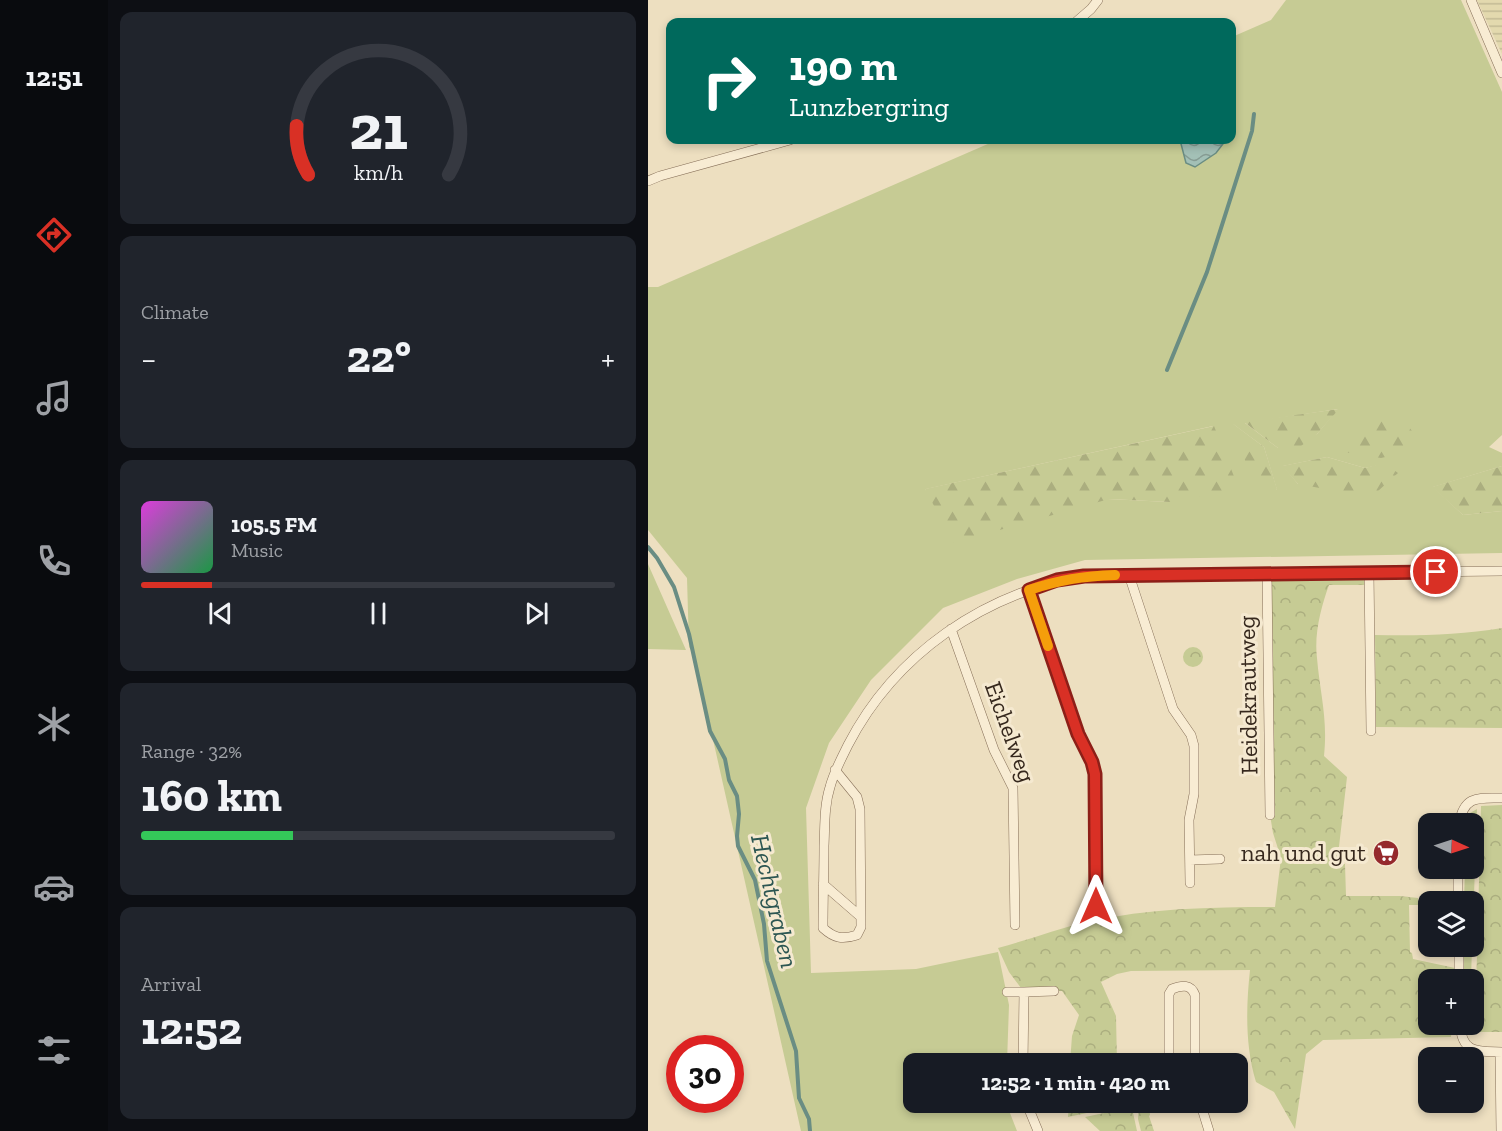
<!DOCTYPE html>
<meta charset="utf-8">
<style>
body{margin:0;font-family:"Zilla Slab",serif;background:#20242c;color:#f1f3f6;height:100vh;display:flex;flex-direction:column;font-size:22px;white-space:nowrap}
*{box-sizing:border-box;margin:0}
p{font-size:20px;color:#9ea1a6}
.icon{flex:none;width:33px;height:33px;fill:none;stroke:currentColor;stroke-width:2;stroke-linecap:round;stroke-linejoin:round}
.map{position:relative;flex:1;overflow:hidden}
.panel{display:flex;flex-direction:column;gap:12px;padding:12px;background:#0d0f14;width:540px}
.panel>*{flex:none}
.top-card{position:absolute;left:18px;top:18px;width:570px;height:126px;border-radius:12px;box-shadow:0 3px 9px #0003;background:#00695c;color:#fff;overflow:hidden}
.needle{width:39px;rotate:93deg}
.tools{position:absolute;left:770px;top:813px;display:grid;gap:12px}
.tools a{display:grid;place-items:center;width:66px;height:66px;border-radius:12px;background:#171b24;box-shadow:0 3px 9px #0003;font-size:30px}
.speed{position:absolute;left:18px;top:1035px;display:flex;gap:12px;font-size:30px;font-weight:700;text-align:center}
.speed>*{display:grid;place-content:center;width:78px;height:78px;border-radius:50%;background:#171b24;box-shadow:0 3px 9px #0003;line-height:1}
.speed .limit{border:9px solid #d22;background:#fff;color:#111}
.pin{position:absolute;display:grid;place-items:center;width:51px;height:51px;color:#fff;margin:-26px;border:3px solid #fff;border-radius:50%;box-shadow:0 2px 6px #0007}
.me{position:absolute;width:66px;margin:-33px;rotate:0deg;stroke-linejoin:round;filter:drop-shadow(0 0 4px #0008)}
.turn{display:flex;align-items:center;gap:21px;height:126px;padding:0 24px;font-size:27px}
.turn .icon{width:78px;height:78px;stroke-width:2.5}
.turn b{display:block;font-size:42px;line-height:51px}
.big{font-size:45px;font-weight:700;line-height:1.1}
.panel .widget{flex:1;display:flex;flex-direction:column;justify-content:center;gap:9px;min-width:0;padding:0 21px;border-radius:12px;background:#20242c}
.panel .dial{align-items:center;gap:0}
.dial svg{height:156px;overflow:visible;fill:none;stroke:#363941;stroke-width:7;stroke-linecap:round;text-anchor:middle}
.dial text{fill:#f1f3f6;stroke:none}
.song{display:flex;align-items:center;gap:18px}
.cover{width:72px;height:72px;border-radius:9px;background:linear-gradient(135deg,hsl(300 70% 55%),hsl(140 70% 35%))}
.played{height:6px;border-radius:3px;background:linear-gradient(90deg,#d93025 15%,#363941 15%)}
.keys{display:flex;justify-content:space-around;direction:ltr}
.heat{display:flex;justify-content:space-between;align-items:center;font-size:33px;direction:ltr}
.charge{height:9px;border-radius:4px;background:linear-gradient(90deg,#34c759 32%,#363941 0)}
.trip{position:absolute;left:255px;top:1053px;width:345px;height:60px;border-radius:12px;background:#171b24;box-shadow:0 3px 9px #0003;font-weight:700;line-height:60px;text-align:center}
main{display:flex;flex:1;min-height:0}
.tabs{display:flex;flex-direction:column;width:108px;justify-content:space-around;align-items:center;background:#090b0e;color:#9ea1a6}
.tabs .icon{width:42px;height:42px}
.tabs .selected{color:#d93025}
.tabs b{font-size:27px;color:#f1f3f6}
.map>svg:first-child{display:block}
.farmland{fill:url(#farmland-rules)}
.grass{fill:#c6cb94;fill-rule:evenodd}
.forest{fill:url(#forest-firs)}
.park{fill:url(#park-crowns)}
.water{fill:url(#water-waves);stroke:#6a8d83;stroke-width:1.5}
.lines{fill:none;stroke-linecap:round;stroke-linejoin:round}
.stream{stroke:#6a8d83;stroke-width:4}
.street-casing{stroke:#866f58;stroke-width:10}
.street{stroke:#f8ecd3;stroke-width:9}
.route-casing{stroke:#8d1f18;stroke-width:15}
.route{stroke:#d93025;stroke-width:10}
.slow{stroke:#f59e0b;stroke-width:10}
.labels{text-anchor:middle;stroke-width:6;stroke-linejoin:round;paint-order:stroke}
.street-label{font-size:24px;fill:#36281d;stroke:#f5e9d0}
.poi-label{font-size:24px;fill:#36281d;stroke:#f5e9d0;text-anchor:end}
.water-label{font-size:26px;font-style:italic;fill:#2c5652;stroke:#f5e9d0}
</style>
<main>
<nav class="tabs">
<b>12:51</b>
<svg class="icon selected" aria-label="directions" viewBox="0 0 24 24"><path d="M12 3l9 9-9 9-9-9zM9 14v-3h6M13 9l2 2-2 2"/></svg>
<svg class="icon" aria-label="music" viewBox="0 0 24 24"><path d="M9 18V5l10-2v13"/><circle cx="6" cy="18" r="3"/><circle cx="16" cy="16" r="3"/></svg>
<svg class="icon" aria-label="phone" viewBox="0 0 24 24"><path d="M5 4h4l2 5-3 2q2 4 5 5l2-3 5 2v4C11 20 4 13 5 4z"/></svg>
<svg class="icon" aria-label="climate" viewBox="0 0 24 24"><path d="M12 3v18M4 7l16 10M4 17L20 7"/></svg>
<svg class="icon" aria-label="car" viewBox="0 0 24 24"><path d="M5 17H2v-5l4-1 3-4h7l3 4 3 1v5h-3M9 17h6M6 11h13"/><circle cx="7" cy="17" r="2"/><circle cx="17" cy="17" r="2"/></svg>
<svg class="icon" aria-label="filters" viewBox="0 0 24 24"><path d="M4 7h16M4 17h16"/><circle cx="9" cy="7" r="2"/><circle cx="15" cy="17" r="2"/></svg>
</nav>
<section class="panel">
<div class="widget dial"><svg viewBox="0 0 100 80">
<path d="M14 69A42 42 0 1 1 86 69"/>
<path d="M14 69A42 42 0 0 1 8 44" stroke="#d93025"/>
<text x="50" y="56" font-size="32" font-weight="700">21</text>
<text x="50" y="72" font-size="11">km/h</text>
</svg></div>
<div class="widget"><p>Climate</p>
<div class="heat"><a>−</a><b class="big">22°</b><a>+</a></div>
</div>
<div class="widget">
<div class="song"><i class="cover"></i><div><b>105.5 FM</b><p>Music</p></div></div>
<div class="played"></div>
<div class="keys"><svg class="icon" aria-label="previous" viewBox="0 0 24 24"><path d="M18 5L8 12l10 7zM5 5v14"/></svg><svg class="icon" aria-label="pause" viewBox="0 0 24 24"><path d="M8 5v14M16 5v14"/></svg><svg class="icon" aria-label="next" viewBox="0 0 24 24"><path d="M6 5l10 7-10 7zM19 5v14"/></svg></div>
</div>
<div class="widget"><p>Range · 32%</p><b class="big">160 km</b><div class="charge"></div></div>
<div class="widget"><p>Arrival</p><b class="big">12:52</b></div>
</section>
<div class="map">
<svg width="854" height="1131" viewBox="0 0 854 1131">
<defs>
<pattern id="farmland-rules" width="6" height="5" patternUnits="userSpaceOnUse" patternTransform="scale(1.5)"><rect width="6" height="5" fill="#e3d9ae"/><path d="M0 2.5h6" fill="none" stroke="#c3ba95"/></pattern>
<pattern id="forest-firs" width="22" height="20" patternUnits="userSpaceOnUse" patternTransform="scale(1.5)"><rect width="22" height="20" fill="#c6cb94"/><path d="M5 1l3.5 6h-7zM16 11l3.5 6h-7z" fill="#abae7f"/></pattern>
<pattern id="park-crowns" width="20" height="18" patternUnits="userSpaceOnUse" patternTransform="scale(1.5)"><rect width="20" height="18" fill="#c6cb94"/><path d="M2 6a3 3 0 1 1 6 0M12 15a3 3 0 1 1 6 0" fill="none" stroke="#abae7f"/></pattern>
<pattern id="water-waves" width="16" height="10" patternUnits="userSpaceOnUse" patternTransform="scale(1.5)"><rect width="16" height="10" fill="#a3c0b6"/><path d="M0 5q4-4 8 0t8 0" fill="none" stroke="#869c93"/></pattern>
</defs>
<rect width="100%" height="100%" fill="#eddfc0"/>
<path class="farmland" d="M829,0H854V54Z"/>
<path class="grass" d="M638,0H813L854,92V435L841,447L854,453V466L785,487L815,515L854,511V553L437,560L369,579L295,608L223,680L181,743L158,808L163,973L268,969L350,952L361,1005L359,1063L266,1064V1102L358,1103L369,1131H153L46,655L41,647L39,578L0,530V287H10L349,140H584V37L623,20ZM690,409L669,434L630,448L597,423ZM585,424L616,447L629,490ZM565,426L521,502L277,490L278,489ZM679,457L717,468L736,464L650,484L635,466Z
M0,564L38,650L0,649Z"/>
<path class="forest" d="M691,409L669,434L645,452L630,448L596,422Z
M726,418L756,420L769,438L759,452L733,458L690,451L711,427Z
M584,423L616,447L629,489L610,498Z
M566,426L591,489L521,502L461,499L306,543L277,489Z
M679,457L717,468L736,463L750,473L730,491H688L650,484L634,466Z
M854,466V511L815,515L784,487Z"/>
<path class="park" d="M721,573V585H681C673,607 666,634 669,658C672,694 680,718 676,756L699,777L689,864H697L698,896H752L770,898V905H761L762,952L764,953L765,959L807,968L806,979L780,980V1024L804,1025L803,1037L675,1040L658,1054L647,1129L626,1092L608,1082C597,1046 598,1007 602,970L483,971L469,974L453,982L468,1016L469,1063H422L424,1036L431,1015L414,991L376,992L361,972L350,948C380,940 409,929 439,922C501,908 564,907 627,907L633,858L625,833L622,815L619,574Z
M854,628V728L728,727L727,635C770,636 811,635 854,628Z
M535 657a10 10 0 1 1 20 0a10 10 0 1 1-20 0Z
M854,805V1032H832L827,1028L833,806Z
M829,809L825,924V902L816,901L817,869L825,868V824L818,823L822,813Z
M816,947H824L823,979H816Z
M421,1103V1102L476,1103L462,1108L420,1117Z
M485,1103L484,1108L489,1131H452L437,1117L456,1113Z
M491,1103H501L502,1115L501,1116L506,1131H493L490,1119Z"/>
<path class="water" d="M532,140H578L568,153L547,167L538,163Z"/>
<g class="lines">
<path class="stream" d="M519,370L559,272L604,131L606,114
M0,547L9,558L26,587L41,634L62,731L77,759L81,780L89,796L91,814L89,836L90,846L107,880L116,924L119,961L148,1051L151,1098L161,1119L162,1131"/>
<defs>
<path id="street" d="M823,0L854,73
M428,22L443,9L450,0
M0,181L12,176L142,140
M721,573L723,731
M619,574L622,815
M481,575L525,709L543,735L546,746V794L541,820L542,883
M381,589L431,734L445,762L447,774L449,906
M303,629L346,750L365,788L367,925
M187,770L209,797L212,809L213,927L209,935C194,940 186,938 175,928C175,900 176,873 176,846C177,826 176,806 182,787C186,772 193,759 200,745C247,654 336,593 436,576L854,571
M811,824C816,795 830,798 854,798
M542,860L572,859
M810,868V902
M175,884L213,917
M811,946V980
M359,992H376L375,1064
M376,992L406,991
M812,1024C814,1054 829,1051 854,1052
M852,1052L853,1131
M521,1064V994L524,989C534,985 543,984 547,995V1064
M378,1102L390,1131
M552,1102L561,1131"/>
</defs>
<use href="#street" class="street-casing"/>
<use href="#street" class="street"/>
</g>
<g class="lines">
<defs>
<path id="route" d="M448,906L447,774L444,762L430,734L381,590L409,580L436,576L788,572"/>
</defs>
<use href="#route" class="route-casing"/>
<use href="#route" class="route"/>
<path class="slow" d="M400,646L381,590C411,580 435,576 467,575"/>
</g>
<defs>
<symbol id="supermarket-disc" viewBox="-11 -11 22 22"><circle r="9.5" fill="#95292d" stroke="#f5e9d0"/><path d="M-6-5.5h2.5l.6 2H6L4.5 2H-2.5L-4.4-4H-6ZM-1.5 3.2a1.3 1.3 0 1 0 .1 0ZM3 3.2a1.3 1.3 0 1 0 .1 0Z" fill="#fff"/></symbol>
</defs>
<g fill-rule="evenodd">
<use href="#supermarket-disc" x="723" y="838" width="30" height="30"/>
</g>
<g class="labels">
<g class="street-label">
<text transform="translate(600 695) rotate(-91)" y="8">Heidekrautweg</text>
<text transform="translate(362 732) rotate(70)" y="8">Eichelweg</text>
</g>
<g class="poi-label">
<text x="718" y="861">nah und gut</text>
</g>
<g class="water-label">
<text transform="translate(127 901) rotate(77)" y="9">Hechtgraben</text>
</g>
</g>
</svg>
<div class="tools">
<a><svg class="needle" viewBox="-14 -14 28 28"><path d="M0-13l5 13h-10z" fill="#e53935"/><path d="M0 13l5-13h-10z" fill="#9ea1a6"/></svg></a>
<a><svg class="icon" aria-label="layers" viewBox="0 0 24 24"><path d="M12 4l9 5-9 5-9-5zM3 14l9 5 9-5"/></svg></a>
<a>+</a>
<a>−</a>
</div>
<div class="speed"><div class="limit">30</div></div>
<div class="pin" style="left:788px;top:572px;background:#d93025"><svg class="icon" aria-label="arrive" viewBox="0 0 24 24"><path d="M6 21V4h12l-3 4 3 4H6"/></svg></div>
<svg class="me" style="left:448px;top:906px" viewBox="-20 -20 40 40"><path d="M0-17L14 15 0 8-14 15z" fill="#d93025" stroke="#fff" stroke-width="4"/></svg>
<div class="trip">12:52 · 1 min · 420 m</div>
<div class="top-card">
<div class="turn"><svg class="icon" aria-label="right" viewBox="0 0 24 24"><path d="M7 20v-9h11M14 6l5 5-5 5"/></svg><div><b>190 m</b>Lunzbergring</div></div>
</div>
</div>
</main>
